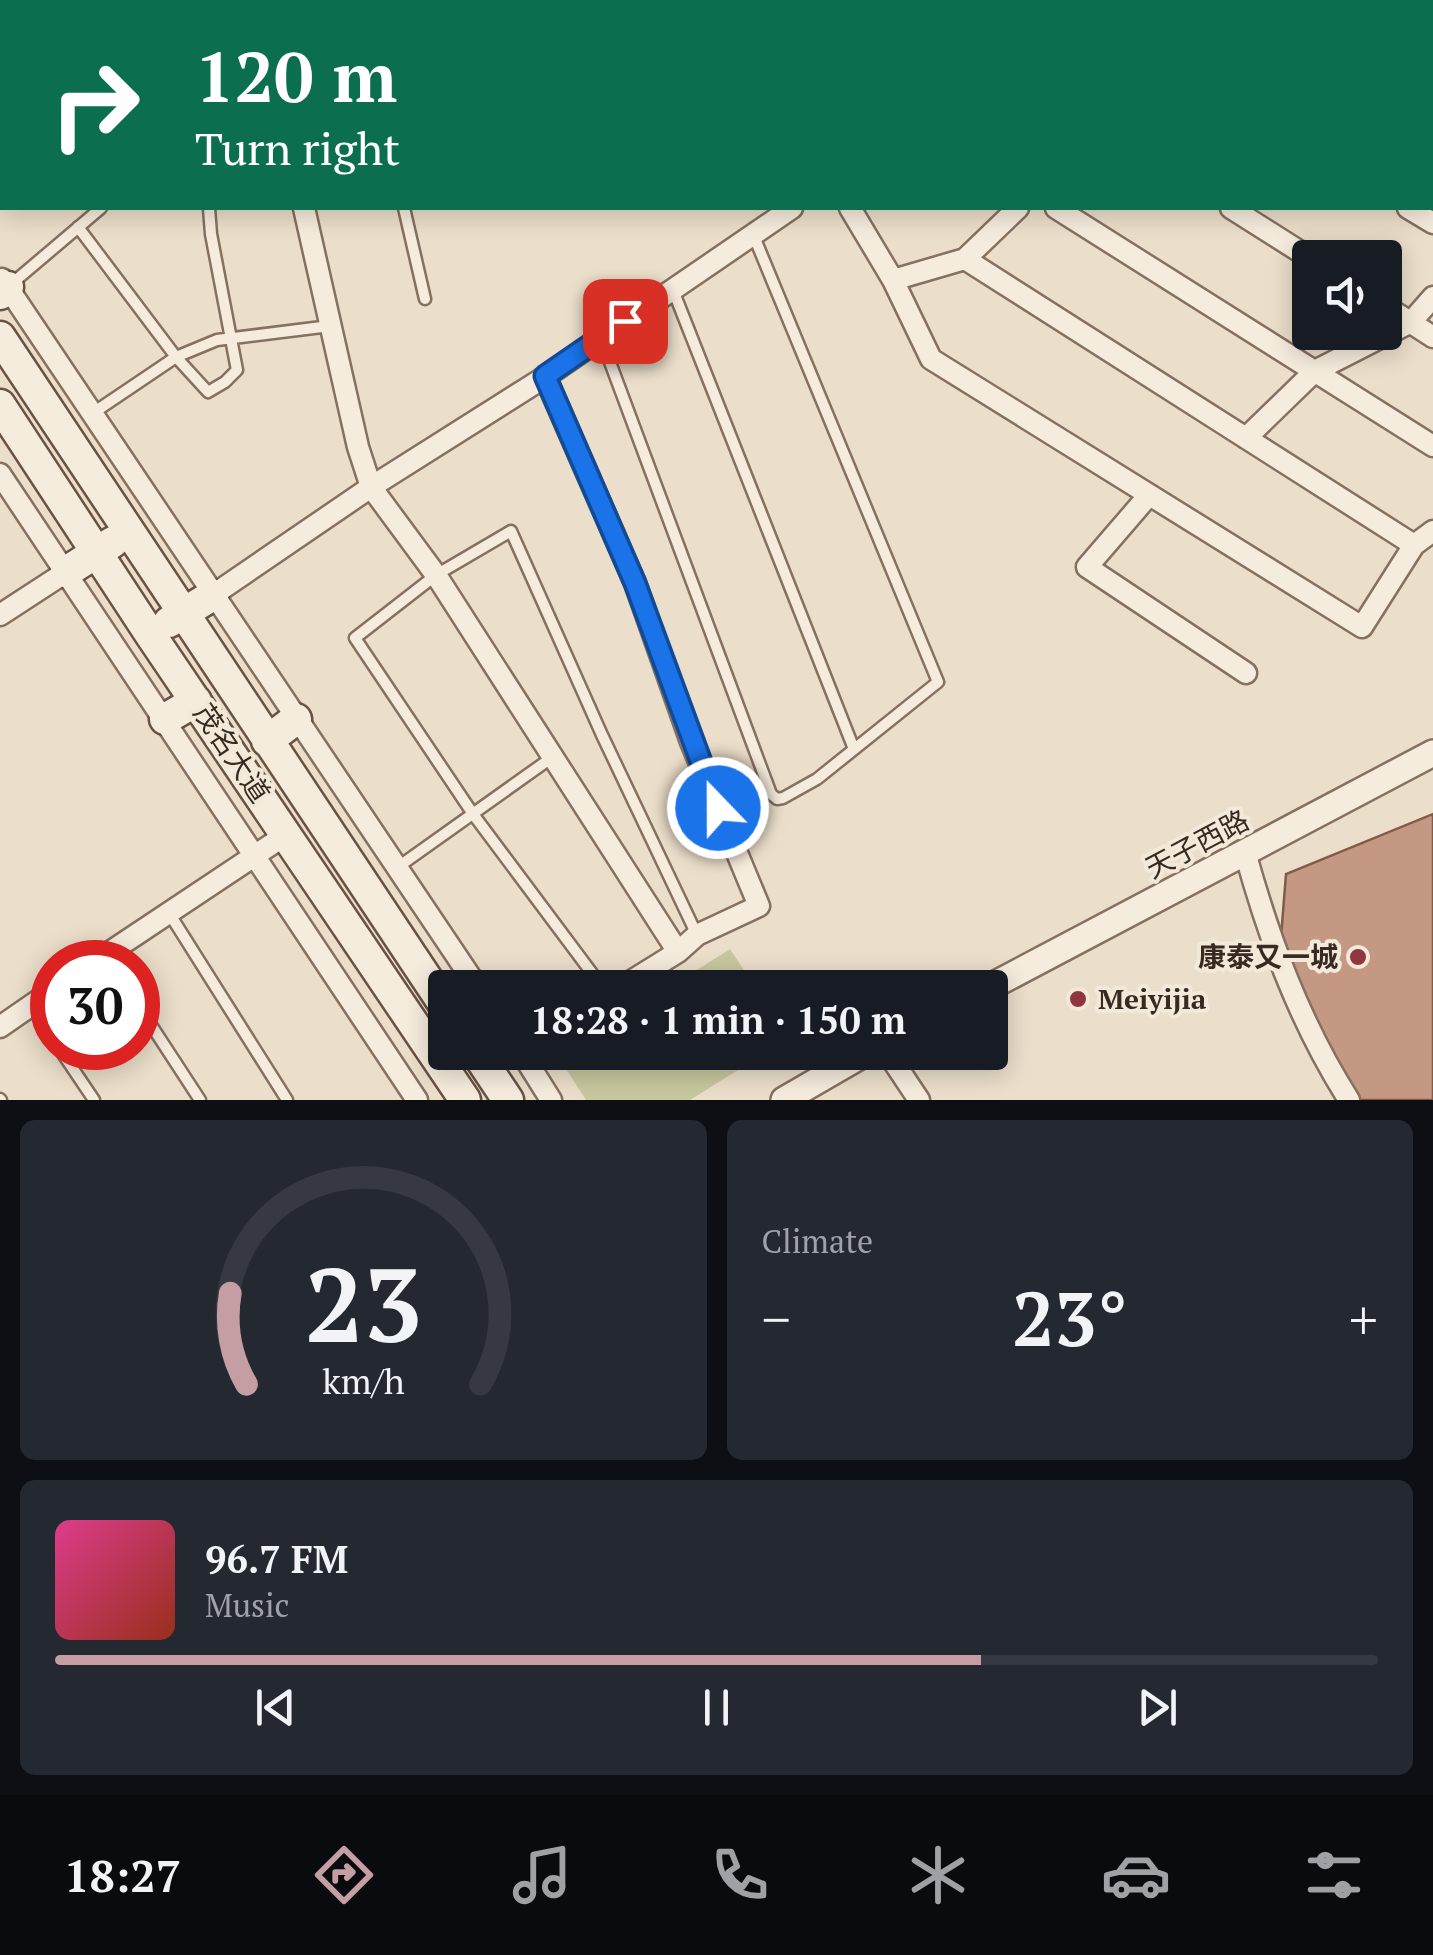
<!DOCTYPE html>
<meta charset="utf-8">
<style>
body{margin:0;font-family:"PT Serif","Noto Sans SC",serif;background:#242831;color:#f1f3f6;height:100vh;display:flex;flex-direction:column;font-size:38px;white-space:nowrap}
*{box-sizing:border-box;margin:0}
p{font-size:32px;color:#9ea1a6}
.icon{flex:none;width:55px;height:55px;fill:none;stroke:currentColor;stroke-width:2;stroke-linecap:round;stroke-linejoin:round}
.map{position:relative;height:1100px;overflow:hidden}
.drawer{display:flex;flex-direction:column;gap:20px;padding:20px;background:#0d0f14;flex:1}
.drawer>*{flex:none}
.hud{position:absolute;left:0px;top:0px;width:1435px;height:210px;box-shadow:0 5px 25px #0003;background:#0b6e4f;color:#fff;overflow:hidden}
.controls{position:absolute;left:1292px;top:240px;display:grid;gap:20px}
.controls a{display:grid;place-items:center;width:110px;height:110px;border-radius:10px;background:#171b24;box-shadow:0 5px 25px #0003;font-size:50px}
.speed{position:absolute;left:30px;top:940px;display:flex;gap:20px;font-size:50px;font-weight:700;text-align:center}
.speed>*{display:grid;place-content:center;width:130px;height:130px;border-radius:50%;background:#171b24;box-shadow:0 5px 25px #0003;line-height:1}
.speed .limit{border:15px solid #d22;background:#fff;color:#111}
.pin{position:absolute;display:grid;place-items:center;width:85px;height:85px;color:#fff;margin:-42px;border-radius:20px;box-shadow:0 5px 15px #0006}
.me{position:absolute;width:110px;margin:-55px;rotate:338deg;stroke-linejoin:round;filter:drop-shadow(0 0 8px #0008)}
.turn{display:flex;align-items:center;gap:35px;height:210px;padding:0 30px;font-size:45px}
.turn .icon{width:130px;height:130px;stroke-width:2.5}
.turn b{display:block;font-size:70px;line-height:85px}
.big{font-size:75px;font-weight:700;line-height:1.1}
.drawer .tile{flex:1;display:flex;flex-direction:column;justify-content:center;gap:15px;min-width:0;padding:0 35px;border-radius:15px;background:#242831}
.drawer .dial{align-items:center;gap:0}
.dial svg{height:260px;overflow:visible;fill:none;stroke:#363941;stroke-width:7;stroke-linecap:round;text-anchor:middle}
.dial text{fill:#f1f3f6;stroke:none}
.song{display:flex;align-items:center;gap:30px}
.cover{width:120px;height:120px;border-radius:15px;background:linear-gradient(135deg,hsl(330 70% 55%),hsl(10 70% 35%))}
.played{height:10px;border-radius:5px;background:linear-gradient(90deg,#c59ea4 70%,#363941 70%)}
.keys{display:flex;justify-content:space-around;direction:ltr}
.heat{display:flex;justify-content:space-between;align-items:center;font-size:55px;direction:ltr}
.drawer .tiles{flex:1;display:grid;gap:20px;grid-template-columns:1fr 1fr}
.tile:last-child{grid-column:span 2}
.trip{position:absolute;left:428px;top:970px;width:580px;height:100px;border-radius:10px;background:#171b24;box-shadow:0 5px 25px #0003;font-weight:700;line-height:100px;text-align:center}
.menu{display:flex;height:160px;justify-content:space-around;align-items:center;background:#090b0e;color:#9ea1a6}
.menu .icon{width:70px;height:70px}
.menu .current{color:#c59ea4}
.menu b{font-size:45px;color:#f1f3f6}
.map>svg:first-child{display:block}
.green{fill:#c7c89f}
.building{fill:#c59884;stroke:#835a48;stroke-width:2.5}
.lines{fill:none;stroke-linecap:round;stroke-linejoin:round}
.service-casing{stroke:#867060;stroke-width:15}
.minor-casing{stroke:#867060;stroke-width:25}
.tertiary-casing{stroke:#867060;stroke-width:30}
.secondary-casing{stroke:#685243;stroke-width:35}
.service{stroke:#f6ecdd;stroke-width:10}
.minor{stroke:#f6ecdd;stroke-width:20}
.tertiary{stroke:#f6ecdd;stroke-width:25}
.secondary{stroke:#f6ecdd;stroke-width:30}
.route-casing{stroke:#114b97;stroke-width:25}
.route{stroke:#1a73e8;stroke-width:18}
.poi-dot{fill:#8f363f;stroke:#f3e9d9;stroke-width:4}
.labels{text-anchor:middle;stroke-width:8;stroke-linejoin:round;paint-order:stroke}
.street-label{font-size:28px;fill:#382a22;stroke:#f3e9d9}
.poi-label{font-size:28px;font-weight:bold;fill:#382a22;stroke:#f3e9d9;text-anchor:end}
</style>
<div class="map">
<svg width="1433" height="1100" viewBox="0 0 1433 1100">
<rect width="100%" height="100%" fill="#ebdeca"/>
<path class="green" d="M730,949L755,987H670Z
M567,1053V1052L765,1053L690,1100H586L559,1058Z"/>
<path class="building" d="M1433,814V1100H1352L1280,950L1286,874Z"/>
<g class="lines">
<defs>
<path id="service" d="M357,0V2
M404,208L425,299
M78,227L176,357L208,392L225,382L237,370L211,234L209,208
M9,286L101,208
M673,290L854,749
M601,338L771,794L777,799L783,798L817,779L938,682L753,234
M93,413L176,357L217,340L330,326
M398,867L554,756
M169,913L287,1100
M603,988L473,814L355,638L436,575L511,531L602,735L697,935
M138,1005L200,1100
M31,1006L52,1038
M59,1048L94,1100
M0,1099L1,1100"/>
<path id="minor" d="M257,0L258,2
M1250,0L1254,2
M1417,0L1421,2
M0,1L2,0
M1075,2L1079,0
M1195,2L1197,0
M1432,115L1433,116
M304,208L358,447L371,487L436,575L678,952L620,988
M850,208L893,280L931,359L1362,627L1414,545L1433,531
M1056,208L1433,446
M1231,208L1310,258
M1408,208L1433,223
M965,259L1414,545
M2,279L478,988
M893,280L965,259L1018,208
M1385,306L1433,337
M545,377L635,583L691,742L759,906L697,935L678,952
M1246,438L1315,371L1411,322L1433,297
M0,474L417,1100
M1149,495L1087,567L1246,673
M213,595L371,487L545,377L792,208
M0,615L66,572
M1245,852C1269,939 1300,1023 1349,1100
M95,962L287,834
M0,1027L52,991
M521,1052L551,1100
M887,1052L919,1100"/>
<path id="tertiary" d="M988,988L1433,753
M784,1100L867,1052"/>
<path id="secondary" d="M0,294L8,287
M0,337L445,1006
M0,405L150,634L465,1100
M66,572L113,542
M169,622L213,595
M165,719L196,701
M267,741L296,719
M476,1052L508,1100"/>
</defs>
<use href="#service" class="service-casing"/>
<use href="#minor" class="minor-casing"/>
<use href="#tertiary" class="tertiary-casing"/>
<use href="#secondary" class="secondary-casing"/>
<use href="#service" class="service"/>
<use href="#minor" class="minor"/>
<use href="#tertiary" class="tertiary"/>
<use href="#secondary" class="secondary"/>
</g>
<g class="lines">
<defs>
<path id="route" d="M625,321L545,376L635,583L718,808"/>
</defs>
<use href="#route" class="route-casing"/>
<use href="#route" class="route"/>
</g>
<g class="poi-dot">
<circle cx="1358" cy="957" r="10"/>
<circle cx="1078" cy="999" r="10"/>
</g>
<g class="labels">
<g class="street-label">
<text transform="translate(232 753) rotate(56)" y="10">茂名大道</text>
<text transform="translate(1197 844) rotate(-28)" y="10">天子西路</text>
</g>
<g class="poi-label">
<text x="1338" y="967">康泰又一城</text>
<text x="1098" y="1009" text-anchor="start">Meiyijia</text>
</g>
</g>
</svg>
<div class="controls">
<a><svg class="icon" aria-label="sound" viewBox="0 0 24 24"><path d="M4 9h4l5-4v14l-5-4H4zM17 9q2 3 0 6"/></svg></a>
</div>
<div class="speed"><div class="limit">30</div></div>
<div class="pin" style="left:625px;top:321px;background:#d93025"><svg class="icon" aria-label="arrive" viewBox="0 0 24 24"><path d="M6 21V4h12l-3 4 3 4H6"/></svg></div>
<svg class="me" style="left:718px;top:808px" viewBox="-20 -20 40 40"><circle r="17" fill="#1a73e8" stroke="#fff" stroke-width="3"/><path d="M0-11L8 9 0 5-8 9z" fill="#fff"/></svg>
<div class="trip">18:28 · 1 min · 150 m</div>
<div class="hud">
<div class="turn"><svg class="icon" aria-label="right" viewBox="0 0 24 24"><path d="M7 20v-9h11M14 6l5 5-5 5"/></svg><div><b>120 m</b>Turn right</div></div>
</div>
</div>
<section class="drawer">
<div class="tiles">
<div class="tile dial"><svg viewBox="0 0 100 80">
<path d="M14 69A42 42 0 1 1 86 69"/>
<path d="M14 69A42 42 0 0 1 9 41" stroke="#c59ea4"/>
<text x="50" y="56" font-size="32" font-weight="700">23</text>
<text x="50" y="72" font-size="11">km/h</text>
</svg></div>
<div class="tile"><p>Climate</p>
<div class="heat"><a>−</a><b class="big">23°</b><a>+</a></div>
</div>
<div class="tile">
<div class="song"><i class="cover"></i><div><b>96.7 FM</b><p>Music</p></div></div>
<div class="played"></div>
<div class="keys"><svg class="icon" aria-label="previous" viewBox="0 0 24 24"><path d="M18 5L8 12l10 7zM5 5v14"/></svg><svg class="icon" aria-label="pause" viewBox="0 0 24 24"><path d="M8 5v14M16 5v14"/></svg><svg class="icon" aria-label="next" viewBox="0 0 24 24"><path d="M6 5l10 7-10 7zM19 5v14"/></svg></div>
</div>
</div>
</section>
<nav class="menu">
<b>18:27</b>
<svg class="icon current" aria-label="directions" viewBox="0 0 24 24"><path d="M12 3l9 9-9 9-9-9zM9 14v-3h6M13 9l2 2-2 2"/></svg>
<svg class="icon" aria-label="music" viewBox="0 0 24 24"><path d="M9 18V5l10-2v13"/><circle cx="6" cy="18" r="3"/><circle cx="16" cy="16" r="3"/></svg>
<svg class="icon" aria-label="phone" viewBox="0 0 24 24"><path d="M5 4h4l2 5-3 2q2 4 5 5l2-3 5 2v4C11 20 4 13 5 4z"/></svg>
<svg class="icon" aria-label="climate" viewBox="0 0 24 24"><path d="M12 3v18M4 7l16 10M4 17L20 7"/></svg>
<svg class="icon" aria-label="car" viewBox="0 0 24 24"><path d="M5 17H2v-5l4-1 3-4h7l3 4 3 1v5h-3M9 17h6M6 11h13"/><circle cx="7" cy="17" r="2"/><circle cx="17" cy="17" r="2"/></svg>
<svg class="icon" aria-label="filters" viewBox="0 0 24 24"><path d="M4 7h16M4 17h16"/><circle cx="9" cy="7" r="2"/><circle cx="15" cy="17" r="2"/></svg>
</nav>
